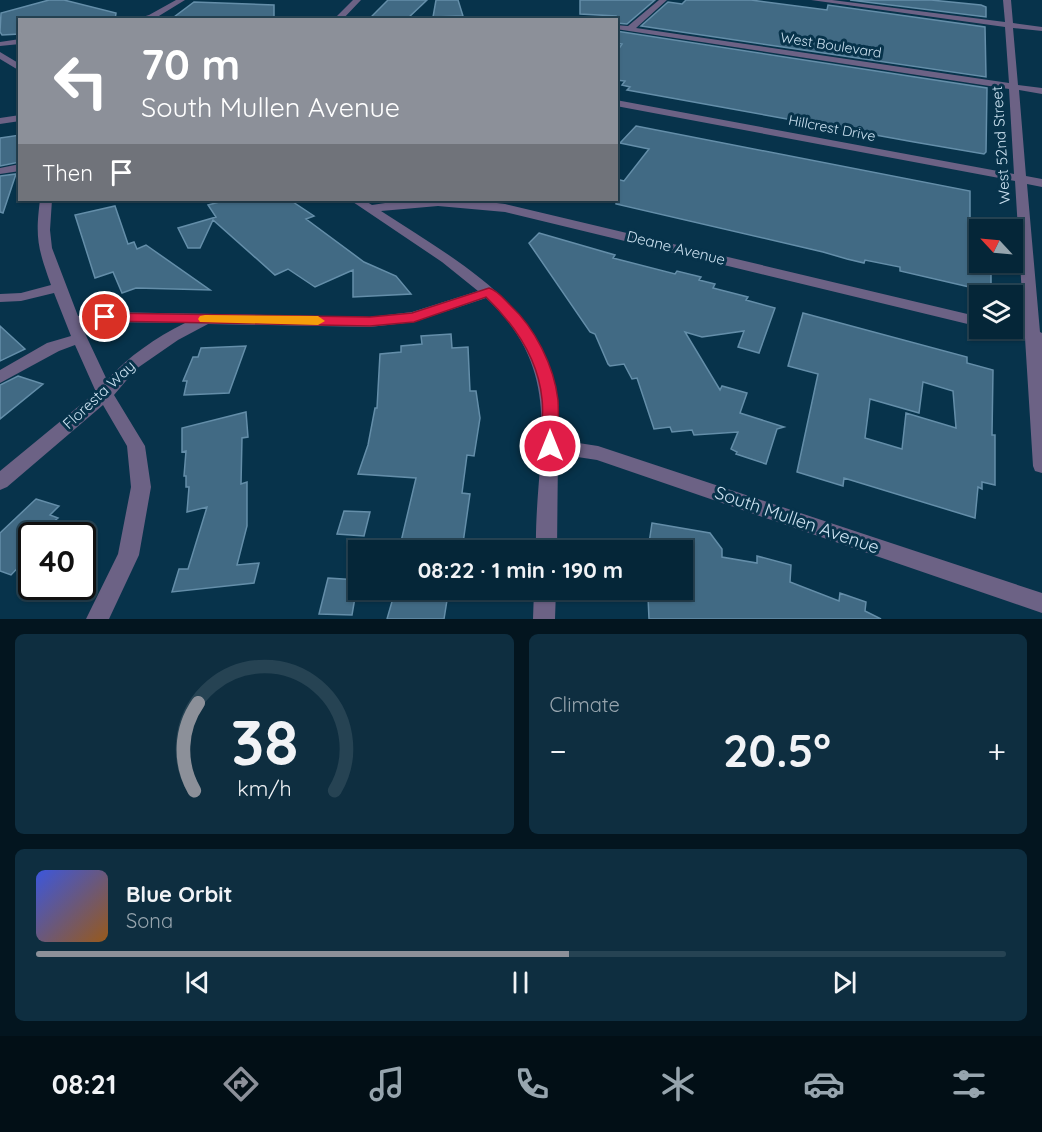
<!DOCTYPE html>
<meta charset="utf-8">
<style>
body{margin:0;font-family:Quicksand,sans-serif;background:#0e2e40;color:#f1f3f6;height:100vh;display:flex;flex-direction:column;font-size:22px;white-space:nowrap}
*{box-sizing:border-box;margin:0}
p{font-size:20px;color:#97a5ae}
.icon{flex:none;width:33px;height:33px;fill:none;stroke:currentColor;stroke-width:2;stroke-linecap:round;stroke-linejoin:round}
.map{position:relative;height:619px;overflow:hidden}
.side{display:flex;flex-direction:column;gap:15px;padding:15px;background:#03151f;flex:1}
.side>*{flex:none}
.top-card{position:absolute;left:18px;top:18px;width:600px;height:183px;border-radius:0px;box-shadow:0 2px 4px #0004,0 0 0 2px #264353;background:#8c9099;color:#fff;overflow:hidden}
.needle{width:39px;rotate:296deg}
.controls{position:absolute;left:969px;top:219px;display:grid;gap:12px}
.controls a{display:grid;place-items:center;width:54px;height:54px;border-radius:0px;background:#052638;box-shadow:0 2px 4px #0004,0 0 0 2px #264353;font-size:30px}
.speed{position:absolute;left:18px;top:522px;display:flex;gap:12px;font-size:30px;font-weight:700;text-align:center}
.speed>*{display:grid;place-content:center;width:78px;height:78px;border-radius:50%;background:#052638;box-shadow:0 2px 4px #0004,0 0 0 2px #264353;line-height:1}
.speed .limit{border:3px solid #111;border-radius:9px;background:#fff;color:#111}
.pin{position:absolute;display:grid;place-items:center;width:51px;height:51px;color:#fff;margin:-26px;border:3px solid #fff;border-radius:50%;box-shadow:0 2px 6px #0007}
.me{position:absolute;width:66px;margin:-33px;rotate:0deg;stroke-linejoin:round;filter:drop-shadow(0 0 4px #0008)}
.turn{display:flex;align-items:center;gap:21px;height:126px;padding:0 24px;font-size:27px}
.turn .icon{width:78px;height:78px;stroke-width:2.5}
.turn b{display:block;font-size:42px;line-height:51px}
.then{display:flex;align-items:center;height:57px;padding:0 24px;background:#0003;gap:12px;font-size:22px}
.big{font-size:45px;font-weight:800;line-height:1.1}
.side .tile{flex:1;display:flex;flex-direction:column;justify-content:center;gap:9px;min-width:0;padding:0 21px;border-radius:9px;background:#0e2e40}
.side .dial{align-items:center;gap:0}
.dial svg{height:156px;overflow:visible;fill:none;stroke:#264353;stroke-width:7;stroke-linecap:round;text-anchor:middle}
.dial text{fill:#f1f3f6;stroke:none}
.song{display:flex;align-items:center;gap:18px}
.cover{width:72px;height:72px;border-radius:9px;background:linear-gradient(135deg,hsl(230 70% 55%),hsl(30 70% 35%))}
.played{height:6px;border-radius:3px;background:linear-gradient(90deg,#8c9099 55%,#264353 55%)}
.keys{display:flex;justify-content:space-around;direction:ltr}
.heat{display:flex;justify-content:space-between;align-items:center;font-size:33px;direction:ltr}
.side .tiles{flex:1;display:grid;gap:15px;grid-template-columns:1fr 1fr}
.tile:last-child{grid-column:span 2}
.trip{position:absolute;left:348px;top:540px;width:345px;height:60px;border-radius:0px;background:#052638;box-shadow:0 2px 4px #0004,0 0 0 2px #264353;font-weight:800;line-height:60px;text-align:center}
.tab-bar{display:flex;height:96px;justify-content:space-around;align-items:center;background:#020f16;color:#97a5ae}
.tab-bar .icon{width:42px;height:42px}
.tab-bar .on{color:#8c9099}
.tab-bar b{font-size:27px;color:#f1f3f6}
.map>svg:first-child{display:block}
.building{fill:#416a84;stroke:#648ea9;stroke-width:1.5;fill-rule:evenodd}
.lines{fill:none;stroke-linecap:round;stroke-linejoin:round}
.minor{fill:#6c6285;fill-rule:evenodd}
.route{fill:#e11d48;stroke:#92132f;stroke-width:1.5}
.slow{fill:#f59e0b}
.labels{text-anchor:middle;stroke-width:6;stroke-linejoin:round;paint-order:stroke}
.far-street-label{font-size:14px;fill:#cde3f2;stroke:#07334b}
.street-label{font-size:15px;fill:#cde3f2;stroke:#07334b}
.near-street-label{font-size:18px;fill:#cde3f2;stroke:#07334b}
</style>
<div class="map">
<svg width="1042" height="619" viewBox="0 0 1042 619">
<rect width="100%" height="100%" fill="#07334b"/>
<path class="building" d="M49,0H64L116,13L115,20H20V34L2,35L0,32L1,13Z
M388,0H427L407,19L371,17Z
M436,0H458L463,16L433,17Z
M580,0H655L627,24L616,23V16L580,14Z
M686,0H751L827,10L828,5L985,27L986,77L641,26L668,2L682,4Z
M850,0H931L981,5L986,7V17Z
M194,2L274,5V20H170Z
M616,31L987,88L986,152L984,154L914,142L627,90L630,87L622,85L625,81L616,80V53L622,44L616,43Z
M636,126L970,191V248L980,250V270L991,272V292L900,271V267L865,260L864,263L847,259L823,252L616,204V179L624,181L649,149L620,143Z
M20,135V162L0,166V138Z
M16,174L3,213L0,212V176Z
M227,200H290L314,216L306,219L364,262L396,276L411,294L353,297V270L315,287L288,269L275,275L213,220L200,248H188L178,228L216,217L208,205Z
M115,206L128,244L134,242L137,249L146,245L210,290L136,288L122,293L113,272L95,278L75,215Z
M539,233L615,255L613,258L675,274L677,271L701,277L699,280L715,284L713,288L748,297L746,300L775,308L759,353L738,347L744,331L702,337L685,332L720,390L722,386L747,393L740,413L784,427L777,429L766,464L736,454L737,452L731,449L738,432L694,435L692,430L672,432L670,427L654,429L637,378L632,379L624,364L610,366L608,364L595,334L590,332L529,243Z
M803,313L967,357V363L993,370L992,435H995V485L982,482V489L978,487L975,518L844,478L843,486L797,472L818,374L788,366ZM923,382L953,391L956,428L906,413L902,449L865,438L870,399L919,413Z
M0,326L25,349L0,361Z
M451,334L452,348L468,347L470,391H476L480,418L474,456L467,455L462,493L470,494L462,550H399L416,478L358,474L368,445L375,408H377L380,354L401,352V346L422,344L421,336Z
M246,346L229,393L184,395L187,381H183L193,357H198L201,348Z
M18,376L43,384L0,419V385Z
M246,412L248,437L242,438L241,484L247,482V526L237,565L259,563L254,583L172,592L179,569H188L207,507L187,512L189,487H186V476H184L186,451L182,452V428Z
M36,499L59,506L50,515L58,518L52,523L58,525L48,536H32V553L11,575L0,571V533Z
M344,511L370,512L364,536L337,534Z
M652,523L710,533L722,549V557L757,563V556L791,565L790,582L839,601L840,593L866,602L865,611L881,619H649L648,597L682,599V550H648Z
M328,578L358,580L352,615L319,614Z
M395,591L448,594L444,619H387Z"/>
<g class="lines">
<path class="minor" d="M176,0H185L154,19L133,20L149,15Z
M353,0H361L342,20H333Z
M659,0H667L636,28L1009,83L1005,27L811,0H832L1005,22L1003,0H1011L1013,23L1042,27V31L1013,28L1018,85L1042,88V94L1019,90L1026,176L1042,179V187L1027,184L1040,332L1042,333V473L1035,471L1033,466L1025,338L999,331L997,328H1012V325L1024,328L1015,181L616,106V100L1014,174L1009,89L616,29V25L628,26Z
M20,39V44L0,46V42Z
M0,52L20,64V71L0,59Z
M20,115V121L0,124V118Z
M20,164V171L0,174V168Z
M40,200H52L50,230L52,248L78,316L105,312L370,317L412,312L478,291L442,262L350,200H364L372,205C416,197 460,198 505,204L980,317V327L505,212L438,206L381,211C471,270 565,316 559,440L598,446L1042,593V613L597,460L558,454L557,550H536C534,452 569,375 486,298L414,322L370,327L208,324L178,340L136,369L114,395L145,446L151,487L139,555L109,619H86L118,554L131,487L127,446L103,405L7,487L0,490V471L96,392L75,345L59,351L0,383V370L47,343L71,336L54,293L21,301L0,302V294L21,293L51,285C38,248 35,239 40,200ZM105,322L185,323C155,338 129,356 107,380L81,325Z
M534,590H556L555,619H533Z"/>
</g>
<path class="route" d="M489,288C497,290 504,299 510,305C535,328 554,366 558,400C559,415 558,431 558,446L556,451L550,453L544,451L541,446C541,431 544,414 542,399C538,358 515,325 486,297L414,322L370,326L105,321L98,317L105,313L370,317L412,313Z"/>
<path class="slow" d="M205,315L318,316L325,321L318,325L200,322L198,319L200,316Z"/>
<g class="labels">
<g class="far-street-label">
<text transform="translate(831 45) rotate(9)" y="5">West Boulevard</text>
<text transform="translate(832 128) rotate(11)" y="5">Hillcrest Drive</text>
</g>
<g class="street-label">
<text transform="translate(1001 145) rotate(-94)" y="5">West 52nd Street</text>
<text transform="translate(676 248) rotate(14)" y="5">Deane Avenue</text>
<text transform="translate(99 395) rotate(-43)" y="5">Floresta Way</text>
</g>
<g class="near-street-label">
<text transform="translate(797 520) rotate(19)" y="6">South Mullen Avenue</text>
</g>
</g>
</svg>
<div class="controls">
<a><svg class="needle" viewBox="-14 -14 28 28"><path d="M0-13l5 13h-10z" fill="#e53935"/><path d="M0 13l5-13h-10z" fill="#97a5ae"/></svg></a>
<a><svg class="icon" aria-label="layers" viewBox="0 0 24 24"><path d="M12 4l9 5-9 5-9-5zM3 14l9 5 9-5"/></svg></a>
</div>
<div class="speed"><div class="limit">40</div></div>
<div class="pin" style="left:105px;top:317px;background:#d93025"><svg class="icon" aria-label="arrive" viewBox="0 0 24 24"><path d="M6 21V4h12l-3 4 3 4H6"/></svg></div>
<svg class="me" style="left:550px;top:446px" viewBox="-20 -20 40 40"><circle r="17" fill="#e11d48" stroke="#fff" stroke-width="3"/><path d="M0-11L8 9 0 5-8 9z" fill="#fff"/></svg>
<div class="trip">08:22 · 1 min · 190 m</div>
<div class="top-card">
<div class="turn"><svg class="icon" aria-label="left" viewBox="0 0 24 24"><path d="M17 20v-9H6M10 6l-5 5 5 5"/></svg><div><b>70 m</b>South Mullen Avenue</div></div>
<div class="then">Then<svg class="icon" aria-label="arrive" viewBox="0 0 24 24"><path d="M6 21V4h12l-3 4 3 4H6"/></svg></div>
</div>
</div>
<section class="side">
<div class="tiles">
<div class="tile dial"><svg viewBox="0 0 100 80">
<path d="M14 69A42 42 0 1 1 86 69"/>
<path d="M14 69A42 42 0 0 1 16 24" stroke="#8c9099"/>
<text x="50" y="56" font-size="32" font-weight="700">38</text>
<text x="50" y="72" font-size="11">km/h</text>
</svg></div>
<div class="tile"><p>Climate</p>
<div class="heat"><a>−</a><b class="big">20.5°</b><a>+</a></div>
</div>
<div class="tile">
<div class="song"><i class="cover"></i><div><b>Blue Orbit</b><p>Sona</p></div></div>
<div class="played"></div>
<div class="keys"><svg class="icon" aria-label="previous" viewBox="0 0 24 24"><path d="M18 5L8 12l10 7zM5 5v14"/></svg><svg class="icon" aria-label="pause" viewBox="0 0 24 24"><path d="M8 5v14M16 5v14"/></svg><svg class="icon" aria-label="next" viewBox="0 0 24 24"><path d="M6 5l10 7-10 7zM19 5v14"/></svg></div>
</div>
</div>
</section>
<nav class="tab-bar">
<b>08:21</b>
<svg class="icon on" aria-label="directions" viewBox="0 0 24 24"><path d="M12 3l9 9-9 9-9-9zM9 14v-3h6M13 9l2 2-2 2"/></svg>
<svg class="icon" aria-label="music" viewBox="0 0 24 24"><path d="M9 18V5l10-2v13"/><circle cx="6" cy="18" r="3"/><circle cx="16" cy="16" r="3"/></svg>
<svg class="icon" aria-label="phone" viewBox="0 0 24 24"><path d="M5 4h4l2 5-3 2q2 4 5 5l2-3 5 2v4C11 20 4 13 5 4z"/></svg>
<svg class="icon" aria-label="climate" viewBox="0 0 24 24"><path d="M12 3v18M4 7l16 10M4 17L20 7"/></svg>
<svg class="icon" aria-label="car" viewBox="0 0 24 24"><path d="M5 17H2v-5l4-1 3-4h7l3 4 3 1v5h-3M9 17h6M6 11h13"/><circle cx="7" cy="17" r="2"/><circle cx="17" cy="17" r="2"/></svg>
<svg class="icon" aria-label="filters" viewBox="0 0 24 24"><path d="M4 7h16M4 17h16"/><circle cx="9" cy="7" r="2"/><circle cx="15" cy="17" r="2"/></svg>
</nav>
